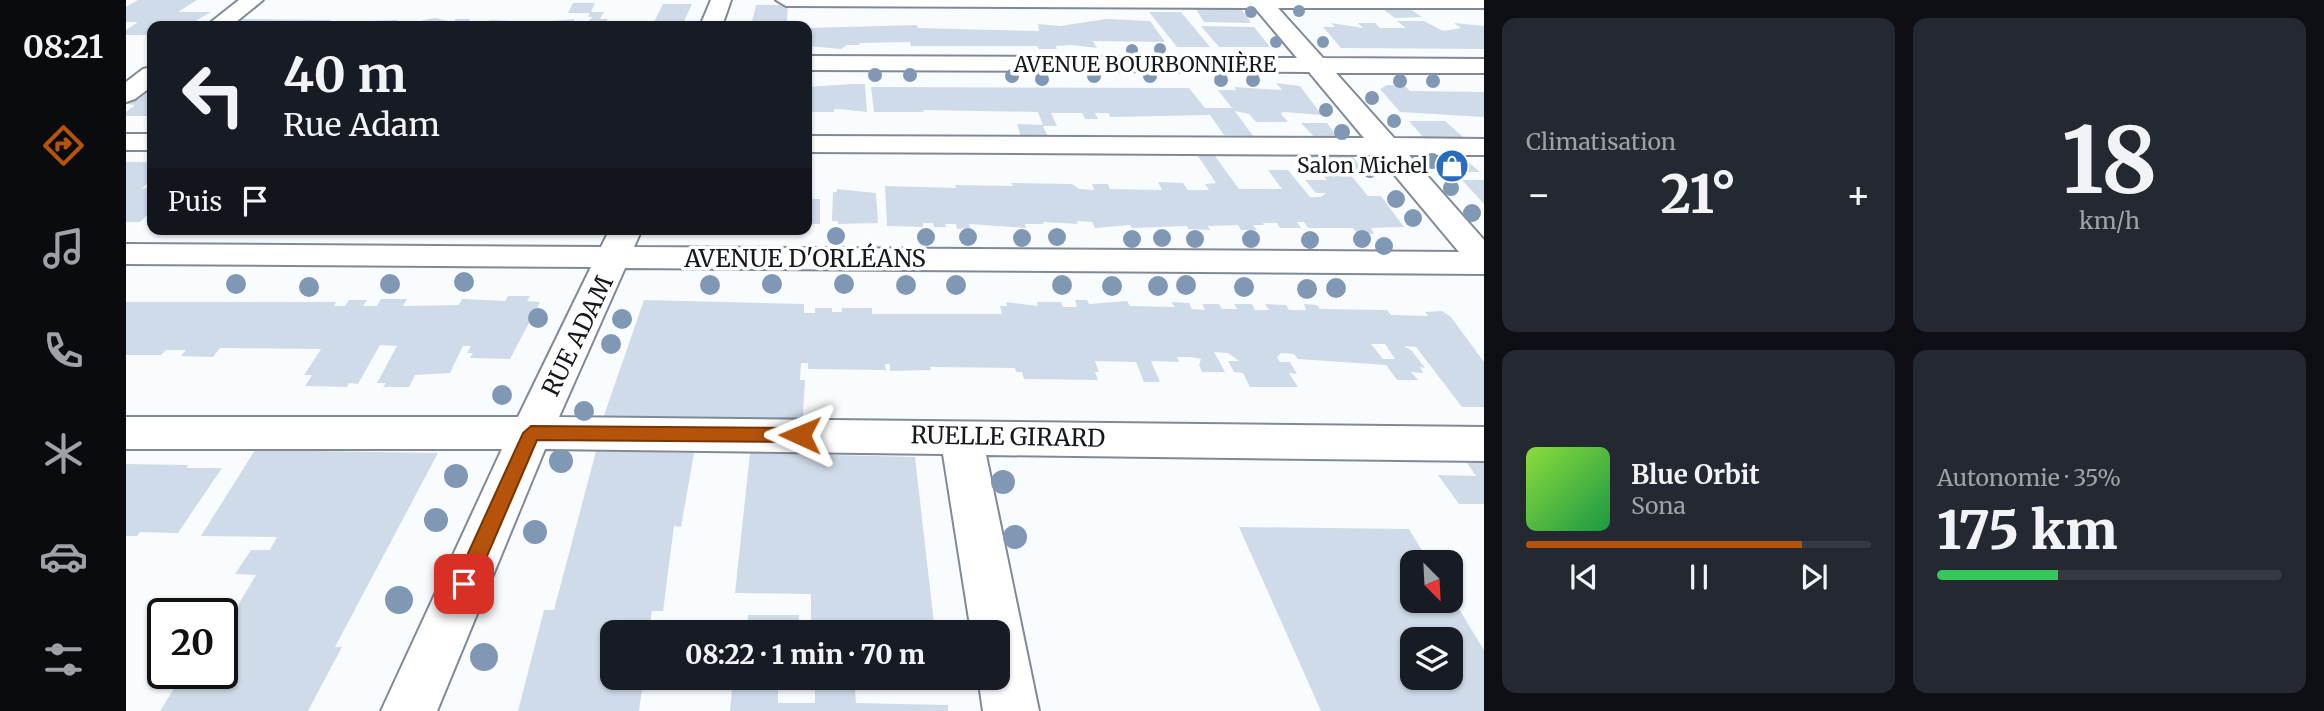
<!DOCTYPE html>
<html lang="fr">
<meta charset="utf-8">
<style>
body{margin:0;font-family:Merriweather,serif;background:#242831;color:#f1f3f6;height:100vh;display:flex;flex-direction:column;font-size:26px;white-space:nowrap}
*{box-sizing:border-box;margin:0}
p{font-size:23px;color:#9ea1a6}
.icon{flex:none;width:38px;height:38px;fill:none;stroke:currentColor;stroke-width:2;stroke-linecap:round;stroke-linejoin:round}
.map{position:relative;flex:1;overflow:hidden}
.drawer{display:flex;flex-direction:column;gap:18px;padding:18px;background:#0d0f14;width:840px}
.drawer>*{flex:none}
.hud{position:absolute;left:21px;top:21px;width:665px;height:214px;border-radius:14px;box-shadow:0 2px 5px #0004;background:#171b24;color:#f1f3f6;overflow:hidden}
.needle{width:46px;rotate:156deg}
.tools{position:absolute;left:1274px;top:550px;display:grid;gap:14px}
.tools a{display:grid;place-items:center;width:63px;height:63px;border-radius:14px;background:#171b24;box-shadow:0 2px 5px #0004;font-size:35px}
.speed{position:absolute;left:21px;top:598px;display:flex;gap:14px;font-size:35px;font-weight:700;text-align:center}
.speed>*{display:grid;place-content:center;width:91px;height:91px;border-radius:50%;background:#171b24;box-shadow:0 2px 5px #0004;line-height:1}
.speed .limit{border:4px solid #111;border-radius:10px;background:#fff;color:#111}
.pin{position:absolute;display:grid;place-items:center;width:60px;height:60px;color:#fff;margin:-30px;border-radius:14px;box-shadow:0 4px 10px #0006}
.me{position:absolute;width:77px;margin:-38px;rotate:271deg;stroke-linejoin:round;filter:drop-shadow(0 0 5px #0008)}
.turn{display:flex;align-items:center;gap:24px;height:147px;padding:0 21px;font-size:32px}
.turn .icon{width:91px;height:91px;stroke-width:2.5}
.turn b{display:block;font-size:49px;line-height:60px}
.then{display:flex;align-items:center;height:66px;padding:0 21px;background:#0003;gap:14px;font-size:26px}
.big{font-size:52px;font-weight:800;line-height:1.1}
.drawer .tile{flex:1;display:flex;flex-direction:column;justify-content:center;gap:10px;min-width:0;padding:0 24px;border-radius:14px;background:#242831}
.drawer .dial{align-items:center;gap:0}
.dial b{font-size:91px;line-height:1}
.song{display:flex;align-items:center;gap:21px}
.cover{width:84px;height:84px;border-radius:10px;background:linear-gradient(135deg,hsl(90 70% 55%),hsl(140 70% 35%))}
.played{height:7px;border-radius:4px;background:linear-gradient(90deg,#b45309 80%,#363941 80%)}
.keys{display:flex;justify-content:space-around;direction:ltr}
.heat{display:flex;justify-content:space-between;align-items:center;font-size:38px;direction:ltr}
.charge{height:10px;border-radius:5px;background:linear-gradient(90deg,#34c759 35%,#363941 0)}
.drawer .tiles{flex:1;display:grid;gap:18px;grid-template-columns:repeat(2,1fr)}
.trip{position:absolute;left:474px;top:620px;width:410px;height:70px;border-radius:14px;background:#171b24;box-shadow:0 2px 5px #0004;font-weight:800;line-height:70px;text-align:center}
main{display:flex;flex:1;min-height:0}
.tab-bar{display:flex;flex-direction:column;width:126px;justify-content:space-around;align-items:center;background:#090b0e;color:#9ea1a6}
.tab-bar .icon{width:49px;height:49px}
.tab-bar .selected{color:#b45309}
.tab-bar b{font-size:32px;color:#f1f3f6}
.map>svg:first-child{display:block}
.building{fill:#d0dbe9;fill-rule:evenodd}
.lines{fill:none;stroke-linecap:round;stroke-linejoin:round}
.minor-casing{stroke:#808a97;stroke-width:4}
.minor{fill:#fff;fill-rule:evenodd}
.tree{fill:#8198b4}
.route{fill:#b45309;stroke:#753606;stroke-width:2}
.labels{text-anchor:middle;stroke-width:7;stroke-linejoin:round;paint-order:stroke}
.far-street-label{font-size:21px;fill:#15191e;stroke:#fff}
.far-poi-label{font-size:21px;fill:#15191e;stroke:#fff;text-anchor:end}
.street-label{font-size:24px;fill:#15191e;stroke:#fff}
</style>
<main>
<nav class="tab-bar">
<b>08:21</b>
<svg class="icon selected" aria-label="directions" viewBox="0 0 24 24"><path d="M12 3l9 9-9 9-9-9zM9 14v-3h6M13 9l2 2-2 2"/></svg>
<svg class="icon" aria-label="music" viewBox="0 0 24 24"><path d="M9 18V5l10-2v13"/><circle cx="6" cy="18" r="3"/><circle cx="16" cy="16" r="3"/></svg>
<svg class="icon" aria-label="phone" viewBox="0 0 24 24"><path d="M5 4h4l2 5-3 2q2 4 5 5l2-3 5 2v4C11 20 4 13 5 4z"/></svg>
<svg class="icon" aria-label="climate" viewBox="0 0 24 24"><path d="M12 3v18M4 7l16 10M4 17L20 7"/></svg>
<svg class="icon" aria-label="car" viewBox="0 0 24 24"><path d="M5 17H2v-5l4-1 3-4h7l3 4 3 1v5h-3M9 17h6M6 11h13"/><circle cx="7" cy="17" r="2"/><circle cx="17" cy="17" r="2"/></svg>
<svg class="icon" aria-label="filters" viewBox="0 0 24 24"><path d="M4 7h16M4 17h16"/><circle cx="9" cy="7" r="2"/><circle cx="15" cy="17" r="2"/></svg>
</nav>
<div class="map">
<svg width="1358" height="711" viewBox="0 0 1358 711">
<rect width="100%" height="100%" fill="#f9fcff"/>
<path class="building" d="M12,0H71L52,12H85L61,26H26V35H0V30L12,22H0V7Z
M447,3H469L465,12H478L474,19H482L480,22H494L492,26H457L467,17H462L464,13H442Z
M537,4H566L556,26H510L516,22H528Z
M630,5H662L661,21H626Z
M1068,6H1113L1125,23L1078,22Z
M1254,7H1281L1296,17L1269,18Z
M1023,12H1055L1084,47H1051Z
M310,18L321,21L316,26H291L297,20Z
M111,19L205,20L203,22L272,20L267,26H102Z
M330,19H344L341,24L367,20L384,21L382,24H387L449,19L445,26H324Z
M980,19L1024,21L1039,42L967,41L971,48L945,45L930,46L931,49H913L911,46H785L784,42L733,43L734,45H721L715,49L681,46V28L791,25L792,28L913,31L912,24L934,26Z
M1271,21H1298L1317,31L1335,28L1328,23L1358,26V49L1215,48L1197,27H1209L1205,23L1237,28L1232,23H1249L1254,28H1280Z
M1075,26L1128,27L1144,47H1093Z
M1150,83L1174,86L1196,115L1157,112L1155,114L1162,122H1130L1123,114L1109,111L1127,136L1098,135L1084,115L984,117L983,113H969L972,119H959L956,113H925L931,126H917L923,140H896L891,124L917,125L912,112L797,110L798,112H748L745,87L1063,88L1079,108H1106L1092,90H1110L1108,87L1156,90Z
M26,84V116H0V112L9,105L0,104Z
M726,84H739L741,112L713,109H708V112H681V87Z
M1261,85L1279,86L1284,91L1358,92V117L1274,112L1254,89Z
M1283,121H1319L1345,144H1303Z
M1175,123H1201L1217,144L1194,143Z
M1177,153L1225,154L1239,173H1223L1242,196H1255L1278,227L1245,228L1248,234H1232L1227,228H1182L1178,222H1171L1175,228H1154L1151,223H1137L1138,225H1127L1131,230H1115L1112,225L1082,226L1084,230L1062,229L1061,226L1006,228L1004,225L969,228L966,222L951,221L952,224L917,222L918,224H899L900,228L843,224L844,228L831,229L830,224H819L820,227H808L807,223H797V227L761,226L759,186L830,188L829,185L887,186L885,183L946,184L953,189L968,190L966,184H982L984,189L1036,190L1032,182L1057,183L1062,190H1083L1079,184L1090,183L1072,156H1089L1113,189H1156L1142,170H1162L1184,197H1195L1200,193H1190L1179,180H1201Z
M1311,153L1333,154L1354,172H1327Z
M0,162H26V180L15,189L26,186V216H20L14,222H0Z
M681,179H686V199H694V224H681Z
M1336,180H1358V204Z
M711,189L750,193L752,223L712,224V221H706L707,192H711Z
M382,296H404L401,301L414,302L384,359L344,358L347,353H341L345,346H337L324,373L289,375L283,387H257L260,383H251L271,346L254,345L232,384L223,383L221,387L179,386L186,375H178L195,349L94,348L87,357L55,356L60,350H40L35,355H0V302H210L208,306H219L223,300H241L237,306H251L255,299H281L277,306L333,305L336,299L379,301Z
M518,300L678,304V313H689V308H706V312H716V308H746V314H876L874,306H881L880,302L912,306L911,302H935L937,307H951L949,300H961L963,304L1001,301L1004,306L1049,307L1045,302L1063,303L1066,309L1079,310L1076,304H1093L1096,309H1111L1108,304H1126L1129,310H1143L1139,304L1160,305L1163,310H1180L1178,304L1191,305L1194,309L1261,310L1265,315L1302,316L1299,312L1316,311L1325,317L1358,362V407H1336L1290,347L1278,346L1286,351L1299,368L1294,367L1297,373L1285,372L1292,380H1271L1260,365L1172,359L1168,354L1155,353L1151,357L1154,362H1164L1171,374L1163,373L1172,387H1124L1117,373L1108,372L1102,361H1113L1102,353L1088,352L1099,372H1076L1073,365L1075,359L1066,357H1051L1053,362L1025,361L1034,382H1018L1010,362L969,361L973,372H969L972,380L898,379L896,372H890L889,368L804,367L805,370L764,371V364H759L760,370L682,369V363H675L674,380H679L676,428L475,424ZM1245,344H1259L1269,359H1257Z
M129,450L312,453L209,647H216L182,711H34L57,674H96V632L130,575L109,574L125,550H144L151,537L75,536Z
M470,451L568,453L555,527L548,526L537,611H526L523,632H486V677H552V682H517L513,711H392L418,610H428Z
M624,453L789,457L809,632H734V625L685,623V594L609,593Z
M1341,463H1358V504H1333L1312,475L1350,476Z
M0,464L62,465L61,468H96L52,533L14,532L11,536H0Z
M1113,527L1283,529L1303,562H1286V600H1325V596L1358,650V711H1195ZM1286,639H1325V677H1286Z
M622,615H673L672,632H621Z
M606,689H652V703H689V689H729L730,703L822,705V711H604Z"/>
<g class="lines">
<defs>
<path id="minor" d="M113,0H137L105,26H80Z
M585,0H605L596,26H574Z
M650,0H1358V8H1152L1197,58L1358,59V73H1210L1268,138L1358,139V155H1283L1358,240V274L499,268L433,417L1358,427V461L860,455L913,711H857L852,677H872V632H845L817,454L419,449L311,711H255L376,449H0V417H392L465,267L0,264V244L475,247L484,229H516L508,247L1333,252L1252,155L681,152V136L1238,138L1183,72L681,70V56L1171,58L1129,8L660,6Z
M26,67V86L9,99L0,102V82L17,69Z
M0,134H26V150H0Z"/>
</defs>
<use href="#minor" class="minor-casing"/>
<use href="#minor" class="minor"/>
</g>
<g class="tree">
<circle cx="1173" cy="11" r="6"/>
<circle cx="1125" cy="12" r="6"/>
<circle cx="1150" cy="42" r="6"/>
<circle cx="1197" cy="42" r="6"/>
<circle cx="1034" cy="49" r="6"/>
<circle cx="1006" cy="50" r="6"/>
<circle cx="749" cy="75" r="7"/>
<circle cx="784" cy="75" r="7"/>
<circle cx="886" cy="76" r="7"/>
<circle cx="968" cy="76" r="7"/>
<circle cx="1024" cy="76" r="7"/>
<circle cx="916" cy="79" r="7"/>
<circle cx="1095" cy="80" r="7"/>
<circle cx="1127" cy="80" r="7"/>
<circle cx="1274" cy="81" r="7"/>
<circle cx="1307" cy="81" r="7"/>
<circle cx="1246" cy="98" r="7"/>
<circle cx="1200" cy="110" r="7"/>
<circle cx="1268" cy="121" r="7"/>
<circle cx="1216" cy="132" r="8"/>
<circle cx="1306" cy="161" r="8"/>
<circle cx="1244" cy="170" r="8"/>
<circle cx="1325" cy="188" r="8"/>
<circle cx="1270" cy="199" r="9"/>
<circle cx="1346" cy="213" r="9"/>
<circle cx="1287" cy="218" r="9"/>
<circle cx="710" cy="236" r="9"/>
<circle cx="800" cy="237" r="9"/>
<circle cx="842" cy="237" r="9"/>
<circle cx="931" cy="237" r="9"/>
<circle cx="896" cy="238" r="9"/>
<circle cx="1036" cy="238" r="9"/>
<circle cx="1006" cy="239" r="9"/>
<circle cx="1069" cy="239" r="9"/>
<circle cx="1125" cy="239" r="9"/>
<circle cx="1236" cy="239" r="9"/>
<circle cx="1184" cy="240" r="9"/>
<circle cx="1258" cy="246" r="9"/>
<circle cx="338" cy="282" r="10"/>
<circle cx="110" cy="284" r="10"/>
<circle cx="264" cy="284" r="10"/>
<circle cx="646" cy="284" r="10"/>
<circle cx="718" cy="284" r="10"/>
<circle cx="584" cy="285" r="10"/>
<circle cx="780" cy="285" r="10"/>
<circle cx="830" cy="285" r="10"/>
<circle cx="936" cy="285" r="10"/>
<circle cx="1060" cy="285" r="10"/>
<circle cx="986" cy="286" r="10"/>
<circle cx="1032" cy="286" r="10"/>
<circle cx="183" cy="287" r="10"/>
<circle cx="1118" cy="287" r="10"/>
<circle cx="1210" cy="288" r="10"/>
<circle cx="1181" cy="289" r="10"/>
<circle cx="412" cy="318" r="10"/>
<circle cx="496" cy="319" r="10"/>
<circle cx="485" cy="344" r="10"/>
<circle cx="376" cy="395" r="10"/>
<circle cx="458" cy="411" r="10"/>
<circle cx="435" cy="461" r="12"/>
<circle cx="330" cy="476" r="12"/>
<circle cx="877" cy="482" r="12"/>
<circle cx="310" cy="520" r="12"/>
<circle cx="409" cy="532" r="12"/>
<circle cx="889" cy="537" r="12"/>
<circle cx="273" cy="600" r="14"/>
<circle cx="358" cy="657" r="14"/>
</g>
<path class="route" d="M405,426L674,428L683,435L674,442L411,440L346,591L338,594L331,591L328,584L397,433Z"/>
<defs>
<symbol id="shop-disc" viewBox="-11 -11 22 22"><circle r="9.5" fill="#276cbd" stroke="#fff"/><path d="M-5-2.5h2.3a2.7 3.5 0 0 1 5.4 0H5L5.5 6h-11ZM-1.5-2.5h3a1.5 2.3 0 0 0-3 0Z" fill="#fff"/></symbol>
</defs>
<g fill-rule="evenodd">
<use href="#shop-disc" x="1307" y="147" width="38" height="38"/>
</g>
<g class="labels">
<g class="far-street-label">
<text x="1019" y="72">AVENUE BOURBONNIÈRE</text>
</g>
<g class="far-poi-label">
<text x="1302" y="173">Salon Michel</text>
</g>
<g class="street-label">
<text x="679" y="267">AVENUE D'ORLÉANS</text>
<text transform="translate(452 336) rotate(-64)" y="8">RUE ADAM</text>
<text transform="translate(882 437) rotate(1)" y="8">RUELLE GIRARD</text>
</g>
</g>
</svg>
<div class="tools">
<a><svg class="needle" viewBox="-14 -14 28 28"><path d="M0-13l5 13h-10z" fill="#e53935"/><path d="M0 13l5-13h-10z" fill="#9ea1a6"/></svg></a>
<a><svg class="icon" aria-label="layers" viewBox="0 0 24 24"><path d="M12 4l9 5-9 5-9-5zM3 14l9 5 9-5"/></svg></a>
</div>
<div class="speed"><div class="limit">20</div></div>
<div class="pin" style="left:338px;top:584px;background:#d93025"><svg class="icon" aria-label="arrive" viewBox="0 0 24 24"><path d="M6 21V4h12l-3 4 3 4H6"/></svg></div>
<svg class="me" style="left:674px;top:435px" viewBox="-20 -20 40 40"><path d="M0-17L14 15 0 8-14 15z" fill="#b45309" stroke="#fff" stroke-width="4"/></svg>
<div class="trip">08:22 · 1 min · 70 m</div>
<div class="hud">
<div class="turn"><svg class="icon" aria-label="left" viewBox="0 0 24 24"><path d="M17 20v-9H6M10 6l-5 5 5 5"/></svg><div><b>40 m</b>Rue Adam</div></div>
<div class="then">Puis<svg class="icon" aria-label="arrive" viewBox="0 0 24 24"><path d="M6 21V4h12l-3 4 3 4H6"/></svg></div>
</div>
</div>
<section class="drawer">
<div class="tiles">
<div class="tile"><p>Climatisation</p>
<div class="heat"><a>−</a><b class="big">21°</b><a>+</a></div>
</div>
<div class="tile dial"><b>18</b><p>km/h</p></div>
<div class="tile">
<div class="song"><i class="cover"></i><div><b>Blue Orbit</b><p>Sona</p></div></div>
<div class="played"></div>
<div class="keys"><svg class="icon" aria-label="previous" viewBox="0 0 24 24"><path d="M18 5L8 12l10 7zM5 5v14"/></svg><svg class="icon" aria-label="pause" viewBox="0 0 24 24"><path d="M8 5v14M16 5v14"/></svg><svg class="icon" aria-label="next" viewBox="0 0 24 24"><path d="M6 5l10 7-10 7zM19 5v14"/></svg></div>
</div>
<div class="tile"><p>Autonomie · 35%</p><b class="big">175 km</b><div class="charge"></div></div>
</div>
</section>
</main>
